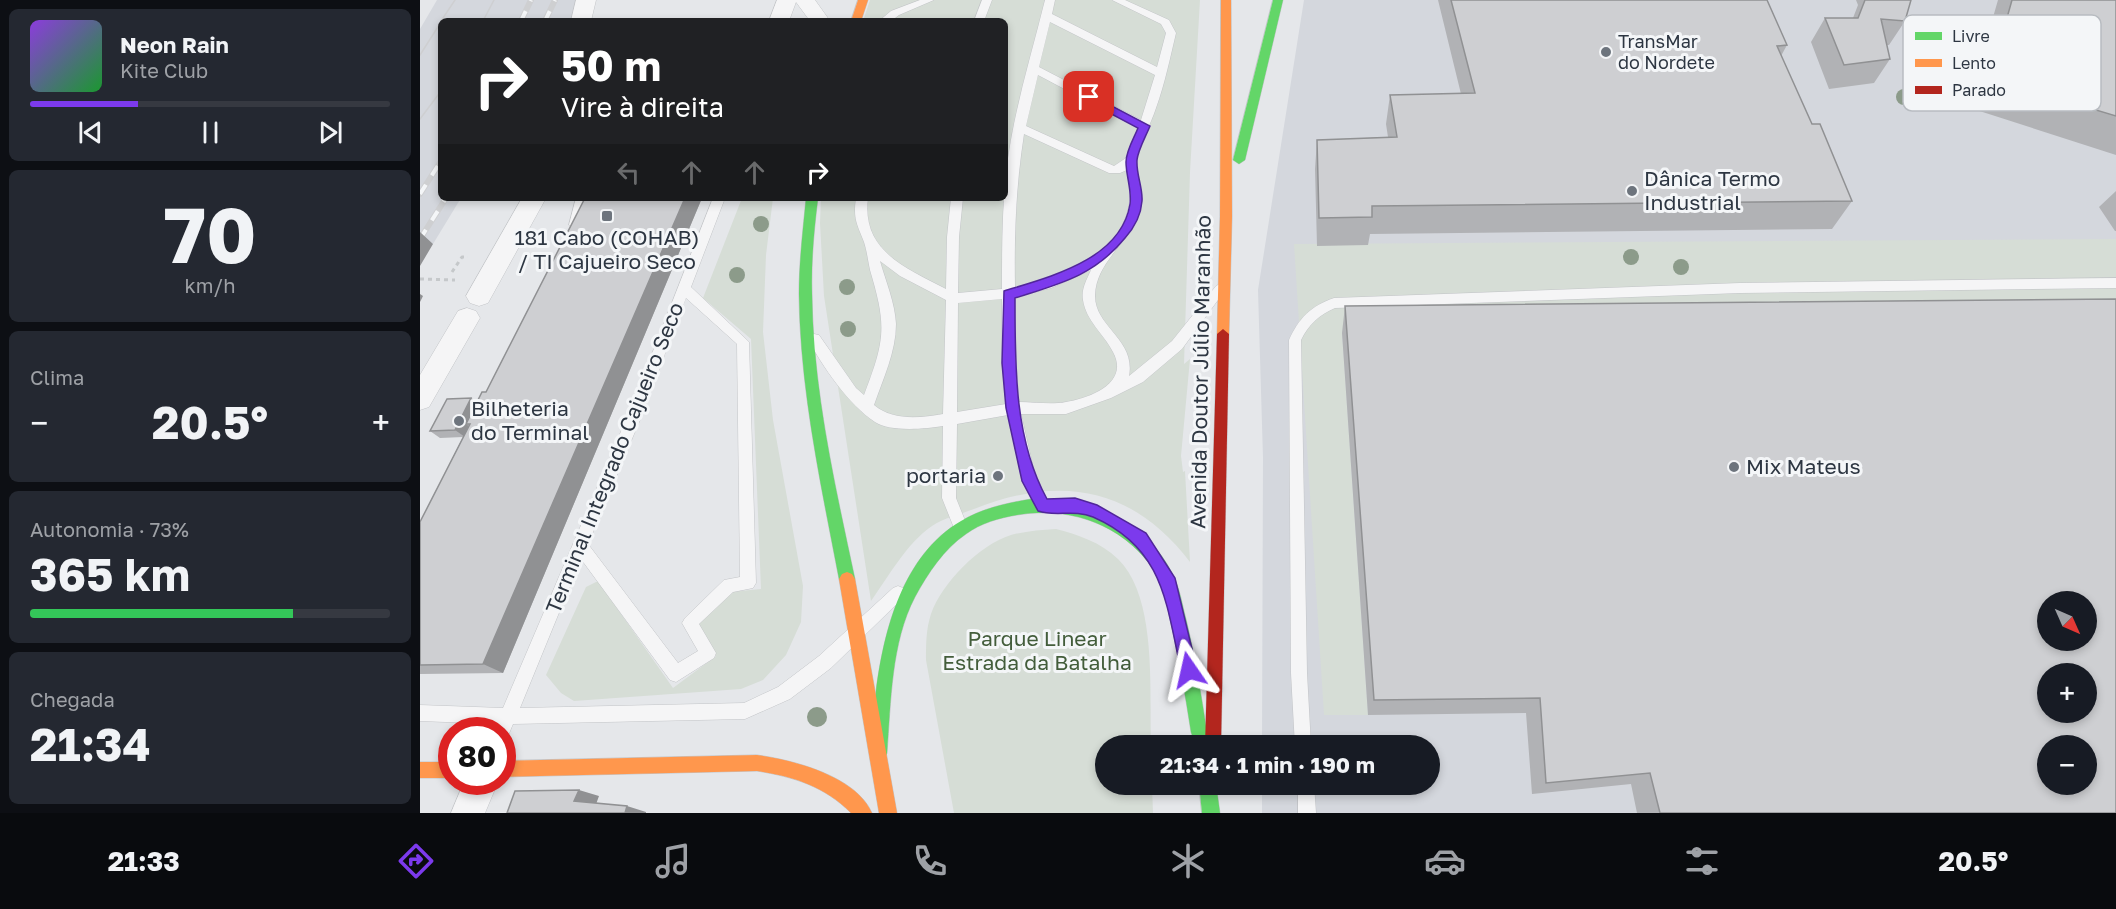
<!DOCTYPE html>
<html lang="pt">
<meta charset="utf-8">
<style>
body{margin:0;font-family:"Golos Text",sans-serif;background:#242831;color:#f1f3f6;height:100vh;display:flex;flex-direction:column;font-size:22px;white-space:nowrap}
*{box-sizing:border-box;margin:0}
p{font-size:20px;color:#9ea1a6}
.icon{flex:none;width:33px;height:33px;fill:none;stroke:currentColor;stroke-width:2;stroke-linecap:round;stroke-linejoin:round}
.map{position:relative;flex:1;overflow:hidden}
.side{display:flex;flex-direction:column;gap:9px;padding:9px;background:#0d0f14;width:420px}
.side>*{flex:none}
.top-card{position:absolute;left:18px;top:18px;width:570px;height:183px;border-radius:9px;box-shadow:0 3px 9px #0003;background:#202124;color:#fff;overflow:hidden}
.needle{width:39px;rotate:135deg}
.fabs{position:absolute;left:1617px;top:591px;display:grid;gap:12px}
.fabs a{display:grid;place-items:center;width:60px;height:60px;border-radius:50%;background:#171b24;box-shadow:0 3px 9px #0003;font-size:30px}
.speed{position:absolute;left:18px;top:717px;display:flex;gap:12px;font-size:30px;font-weight:700;text-align:center}
.speed>*{display:grid;place-content:center;width:78px;height:78px;border-radius:50%;background:#171b24;box-shadow:0 3px 9px #0003;line-height:1}
.speed .limit{border:9px solid #d22;background:#fff;color:#111}
.pin{position:absolute;display:grid;place-items:center;width:51px;height:51px;color:#fff;margin:-26px;border-radius:12px;box-shadow:0 3px 9px #0006}
.me{position:absolute;width:66px;margin:-33px;rotate:349deg;stroke-linejoin:round;filter:drop-shadow(0 0 4px #0008)}
.turn{display:flex;align-items:center;gap:21px;height:126px;padding:0 24px;font-size:27px}
.turn .icon{width:78px;height:78px;stroke-width:2.5}
.turn b{display:block;font-size:42px;line-height:51px}
.lanes{display:flex;align-items:center;height:57px;padding:0 24px;background:#0003;justify-content:center;gap:30px;direction:ltr}
.lanes .off{opacity:.35}
.big{font-size:45px;font-weight:700;line-height:1.1}
.side .widget{flex:1;display:flex;flex-direction:column;justify-content:center;gap:9px;min-width:0;padding:0 21px;border-radius:9px;background:#242831}
.side .dial{align-items:center;gap:0}
.dial b{font-size:78px;line-height:1}
.song{display:flex;align-items:center;gap:18px}
.cover{width:72px;height:72px;border-radius:9px;background:linear-gradient(135deg,hsl(270 70% 55%),hsl(130 70% 35%))}
.played{height:6px;border-radius:3px;background:linear-gradient(90deg,#7c3aed 30%,#363941 30%)}
.keys{display:flex;justify-content:space-around;direction:ltr}
.heat{display:flex;justify-content:space-between;align-items:center;font-size:33px;direction:ltr}
.charge{height:9px;border-radius:4px;background:linear-gradient(90deg,#34c759 73%,#363941 0)}
.trip{position:absolute;left:675px;top:735px;width:345px;height:60px;border-radius:30px;background:#171b24;box-shadow:0 3px 9px #0003;font-weight:700;line-height:60px;text-align:center}
.dock{display:flex;height:96px;justify-content:space-around;align-items:center;background:#090b0e;color:#9ea1a6}
.dock .icon{width:42px;height:42px}
.dock .on{color:#7c3aed}
.dock b{font-size:27px;color:#f1f3f6}
main{display:flex;flex:1;min-height:0}
.map>svg:first-child{display:block}
.built{fill:#d4d7dd;fill-rule:evenodd}
.green{fill:#d6ddd6}
.lines{fill:none;stroke-linecap:round;stroke-linejoin:round}
.lane-casing{stroke:#c3c5c8;stroke-width:1}
.street-casing{stroke:#c3c5c8;stroke-width:1}
.fast-casing{stroke:#c3c5c8;stroke-width:1}
.slow-casing{stroke:#c3c5c8;stroke-width:1}
.jam-casing{stroke:#c3c5c8;stroke-width:1}
.path{stroke:#c5c8ca;stroke-width:3;stroke-dasharray:4 4;stroke-linecap:butt}
.lane{fill:#f5f5f6;fill-rule:evenodd}
.street{fill:#f5f5f6;fill-rule:evenodd}
.fast{fill:#63d668;fill-rule:evenodd}
.slow{fill:#ff974d;fill-rule:evenodd}
.jam{fill:#b3261e;fill-rule:evenodd}
.tram{stroke:#cecfd1;stroke-width:1.5}
.rail-casing{stroke:#cecfd1;stroke-width:6}
.rail{stroke:#f4f6f8;stroke-width:4;stroke-dasharray:11;stroke-linecap:butt}
.tree{fill:#8c9b8a}
.wall{fill:#b1b2b5}
.shaded-wall{fill:#909193}
.building{fill:#cecfd2;stroke:#909193;stroke-width:1.5;fill-rule:evenodd}
.route{fill:#7c3aed;stroke:#51269a;stroke-width:1.5}
.poi-dot{fill:#6d747d;stroke:#f4f6f8;stroke-width:2}
.labels{text-anchor:middle;stroke-width:6;stroke-linejoin:round;paint-order:stroke}
.far-poi-label{font-size:18px;fill:#2d3642;stroke:#f4f6f8;text-anchor:start}
.poi-label{font-size:21px;fill:#2d3642;stroke:#f4f6f8;text-anchor:start}
.street-label{font-size:21px;fill:#2d3642;stroke:#f4f6f8}
.park-label{font-size:21px;fill:#435d3b;stroke:#f4f6f8}
.key{fill:#f4f6f8;stroke:#b8bcc1;stroke-width:1.5}
.key-label{font-size:16px;fill:#2d3642}
</style>
<main>
<section class="side">
<div class="widget">
<div class="song"><i class="cover"></i><div><b>Neon Rain</b><p>Kite Club</p></div></div>
<div class="played"></div>
<div class="keys"><svg class="icon" aria-label="previous" viewBox="0 0 24 24"><path d="M18 5L8 12l10 7zM5 5v14"/></svg><svg class="icon" aria-label="pause" viewBox="0 0 24 24"><path d="M8 5v14M16 5v14"/></svg><svg class="icon" aria-label="next" viewBox="0 0 24 24"><path d="M6 5l10 7-10 7zM19 5v14"/></svg></div>
</div>
<div class="widget dial"><b>70</b><p>km/h</p></div>
<div class="widget"><p>Clima</p>
<div class="heat"><a>−</a><b class="big">20.5°</b><a>+</a></div>
</div>
<div class="widget"><p>Autonomia · 73%</p><b class="big">365 km</b><div class="charge"></div></div>
<div class="widget"><p>Chegada</p><b class="big">21:34</b></div>
</section>
<div class="map">
<svg width="1696" height="813" viewBox="0 0 1696 813">
<rect width="100%" height="100%" fill="#e5e7ea"/>
<path class="built" d="M17,0H156L151,21H21V198H41L13,244H0V29Z
M884,0H1696V813H842V785L1010,784V746L842,745L843,458L838,290ZM1628,602H1666V640H1628ZM1628,674H1666V712H1628ZM1628,746H1666V784H1628Z"/>
<path class="green" d="M450,0H780L770,172L764,364L770,359L761,456L763,472L765,471L770,562C712,486 640,475 554,509C541,514 523,518 512,526C486,544 469,576 451,601L404,296L400,223L401,198H585V21H443Z
M322,198H353L346,255L343,332L353,420L383,586L381,622L366,655L343,680L321,689L154,701L141,693L126,675L166,587L178,581L253,688L296,656L276,625L310,592L341,589L331,339L283,298Z
M1696,239V326L922,333L948,715H904L874,244Z
M636,529C659,535 680,542 698,559C738,598 729,693 731,745L686,746V784L732,785L733,813H534L506,660C506,644 506,629 511,614C522,583 559,545 591,535C606,531 621,530 636,529Z"/>
<g class="lines">
<defs>
<path id="lane" d="M500,0H514L479,15L471,21H459L471,11Z
M562,0H572L564,21H554Z
M625,0H635L632,14L737,67L746,33L741,24L692,0H705L749,20L756,33C750,58 745,83 736,108C731,124 720,142 717,159C714,176 726,194 719,213C709,243 676,262 675,295C674,327 716,339 709,376L752,341L796,286L800,284L806,289L762,349L723,382L691,398L646,414H601L616,480L630,506L628,511L623,513L618,511L602,481L588,415L537,424L536,498L548,528L546,533L541,535L536,533L522,498L523,426C505,429 470,432 455,422C429,405 402,366 388,339L394,334L399,335L436,388L444,395C465,340 467,327 450,270C448,261 447,251 444,242C437,224 433,219 436,198H448C441,251 486,268 526,289L527,237L531,198H543L539,237L538,293L582,289C582,251 582,213 586,175C592,116 611,57 625,0ZM630,22L735,75L721,120L619,67ZM618,75L718,128L706,158L694,166L606,126ZM604,134L689,173H700L707,170C709,182 711,194 709,206C700,256 638,280 595,287C594,235 596,185 604,134ZM460,261L480,276L526,300L523,414C500,418 473,421 454,405C463,379 476,352 476,324C475,303 466,282 460,261ZM671,270C667,279 661,289 663,300C666,321 684,334 693,352C710,383 670,398 646,402C631,405 614,402 599,402L596,363L595,297L631,288ZM582,299V363L586,404L537,412L538,303Z
M156,198H168L161,225L155,229L149,225Z
M293,198H305L271,287L329,342L336,583L333,588L313,592L279,624L296,653L294,658L256,682L250,680L161,559L100,708L324,703L358,687L399,656L473,588L478,586L483,588L486,593L483,598L411,668L370,699L325,719L93,724L88,736L82,738V730H74L76,724L0,721V705L83,708L208,415ZM266,298L317,344L320,577L304,580L265,618L262,623L278,651L258,663L168,544L222,415Z
M1696,278V288L1320,293L915,308C899,315 889,324 881,340L887,673L891,746H875L871,673L869,340C879,318 891,306 914,298L1320,283Z
M878,784H894L896,813H878Z"/>
<path id="street" d="M156,0H176L171,21H151Z
M357,0H395L410,21H390L376,2L369,21H349Z
M102,198H126L68,303L59,306L50,303L46,296Z
M47,308L56,311L60,318L9,407L0,410V375L38,311Z
M44,782H78L65,813H31Z"/>
<path id="fast" d="M853,0H863L825,160L819,164L813,160Z
M386,198H398C394,230 391,262 392,294C393,390 415,485 435,579L432,584L427,586L422,584L419,579C401,485 380,390 379,294C379,262 383,230 386,198Z
M611,499C667,499 727,520 753,575C760,589 762,604 766,619C775,656 781,694 787,732L785,738L779,740L773,738L771,732C765,693 758,654 749,615C747,604 746,590 740,580C711,528 655,505 597,515C579,518 561,523 546,534C524,549 508,573 495,597C471,643 471,702 467,753L465,759L459,761L453,759C447,744 454,708 456,691C464,629 483,555 541,521C563,508 587,503 611,499Z
M779,784H796L800,813H782Z"/>
<path id="slow" d="M438,0H448L441,21H431Z
M801,0H811L812,217L809,334L803,339L797,334L800,217Z
M427,572L432,574L435,579L477,813H459L419,579L422,574Z
M337,755C373,760 436,776 452,813H431C404,786 374,777 337,771L82,777V761Z
M0,762H32V778H0Z"/>
<path id="jam" d="M803,329L809,334L801,746H785L797,334Z"/>
</defs>
<use href="#lane" class="lane-casing"/>
<use href="#street" class="street-casing"/>
<use href="#fast" class="fast-casing"/>
<use href="#slow" class="slow-casing"/>
<use href="#jam" class="jam-casing"/>
<path class="path" d="M32,272L42,257H48
M0,279L35,280"/>
<use href="#lane" class="lane"/>
<use href="#street" class="street"/>
<use href="#fast" class="fast"/>
<use href="#slow" class="slow"/>
<use href="#jam" class="jam"/>
<path class="tram" d="M21,21L35,0
M63,21L74,0
M0,55L21,22
M0,119L21,91"/>
<defs>
<path id="rail" d="M101,21L111,0
M125,21L135,0
M0,194L21,161
M0,239L26,198"/>
</defs>
<use href="#rail" class="rail-casing"/>
<use href="#rail" class="rail"/>
</g>
<g class="tree">
<circle cx="1484" cy="97" r="8"/>
<circle cx="341" cy="224" r="8"/>
<circle cx="1211" cy="257" r="8"/>
<circle cx="1261" cy="267" r="8"/>
<circle cx="317" cy="275" r="8"/>
<circle cx="427" cy="287" r="8"/>
<circle cx="428" cy="329" r="8"/>
<circle cx="397" cy="717" r="10"/>
</g>
<path class="wall" d="M1018,0H1347L1367,45L1361,56L1392,124L1432,201L1412,229L950,234L948,245L897,246L895,169L897,140L968,137L966,124L970,95L1041,94Z
M1436,0H1491L1485,21L1469,45H1467L1470,59L1454,83L1409,89L1391,42L1405,18H1433L1438,5Z
M1578,0H1696V155L1547,107Z
M1696,191V231H1695L1679,207Z
M165,198H282L83,673L0,674V522L43,437L20,438L10,431L51,398L57,402L66,392Z
M925,306L1696,813H1217L1211,784L1112,794L1106,713L948,715L922,333Z"/>
<path class="shaded-wall" d="M265,198H282L83,673L63,664Z
M0,232L13,244L0,266Z
M0,294L3,296L0,302Z
M51,398L61,405L50,424H46L50,427L45,437L35,430Z
M159,790L179,796L175,807L154,801Z
M207,806L226,812V813H205Z"/>
<path class="building" d="M1031,0H1347L1367,45L1357,46L1392,124H1400L1432,201L952,206V217L899,218L897,140L977,137L970,95L1055,93Z
M1445,0H1491L1485,21L1461,19L1470,59L1424,65L1405,18H1438Z
M1592,0H1696V116L1570,78Z
M165,198H265L63,664L0,665V522L50,424H46L62,392H66Z
M1696,299V813H1240L1230,773L1126,783L1120,698L954,700L925,306ZM1628,602H1666V640H1628ZM1628,674H1666V712H1628ZM1628,746H1666V784H1628Z
M51,398L35,430L10,431L27,399Z
M159,790L154,801L207,806L205,813H87L95,791Z"/>
<path class="route" d="M669,94L730,126C726,136 718,150 717,160C716,174 723,188 722,201C721,215 714,228 705,238C674,276 639,284 595,298C595,365 594,439 627,499L655,498L677,505L726,533L755,578L777,670L775,675L769,678L764,675L761,670C746,603 744,548 673,517C654,509 635,517 618,511L602,481L586,408L582,363L584,291C629,277 701,260 710,204C712,190 706,176 706,162C706,151 714,138 718,128L665,100L664,97Z"/>
<g class="poi-dot">
<circle cx="1186" cy="52" r="6"/>
<circle cx="1212" cy="191" r="6"/>
<rect x="181" y="210" width="12" height="12" rx="3"/>
<circle cx="39" cy="421" r="6"/>
<circle cx="1314" cy="467" r="6"/>
<circle cx="578" cy="476" r="6"/>
</g>
<g class="labels">
<g class="far-poi-label">
<text x="1198" y="48">TransMar<tspan x="1198" dy="21">do Nordete</tspan></text>
</g>
<g class="poi-label">
<text x="1224" y="186">Dânica Termo<tspan x="1224" dy="24">Industrial</tspan></text>
<text x="187" y="245" text-anchor="middle">181 Cabo (COHAB)<tspan x="187" dy="24">/ TI Cajueiro Seco</tspan></text>
<text x="51" y="416">Bilheteria<tspan x="51" dy="24">do Terminal</tspan></text>
<text x="1326" y="474">Mix Mateus</text>
<text x="566" y="483" text-anchor="end">portaria</text>
</g>
<g class="street-label">
<text transform="translate(781 372) rotate(-89)" y="7">Avenida Doutor Júlio Maranhão</text>
<text transform="translate(195 458) rotate(-68)" y="7">Terminal Integrado Cajueiro Seco</text>
</g>
<g class="park-label">
<text x="617" y="646">Parque Linear<tspan x="617" dy="24">Estrada da Batalha</tspan></text>
</g>
</g>
<rect x="1483" y="15" width="198" height="96" rx="9" class="key"/>
<rect x="1495" y="32" width="27" height="8" fill="#63d668"/>
<rect x="1495" y="59" width="27" height="8" fill="#ff974d"/>
<rect x="1495" y="86" width="27" height="8" fill="#b3261e"/>
<g class="key-label">
<text x="1532" y="42">Livre</text>
<text x="1532" y="69">Lento</text>
<text x="1532" y="96">Parado</text>
</g>
</svg>
<div class="fabs">
<a><svg class="needle" viewBox="-14 -14 28 28"><path d="M0-13l5 13h-10z" fill="#e53935"/><path d="M0 13l5-13h-10z" fill="#9ea1a6"/></svg></a>
<a>+</a>
<a>−</a>
</div>
<div class="speed"><div class="limit">80</div></div>
<div class="pin" style="left:669px;top:97px;background:#d93025"><svg class="icon" aria-label="arrive" viewBox="0 0 24 24"><path d="M6 21V4h12l-3 4 3 4H6"/></svg></div>
<svg class="me" style="left:769px;top:670px" viewBox="-20 -20 40 40"><path d="M0-17L14 15 0 8-14 15z" fill="#7c3aed" stroke="#fff" stroke-width="4"/></svg>
<div class="trip">21:34 · 1 min · 190 m</div>
<div class="top-card">
<div class="turn"><svg class="icon" aria-label="right" viewBox="0 0 24 24"><path d="M7 20v-9h11M14 6l5 5-5 5"/></svg><div><b>50 m</b>Vire à direita</div></div>
<div class="lanes"><svg class="icon off" aria-label="left" viewBox="0 0 24 24"><path d="M17 20v-9H6M10 6l-5 5 5 5"/></svg><svg class="icon off" aria-label="ahead" viewBox="0 0 24 24"><path d="M12 20V5M6 11l6-6 6 6"/></svg><svg class="icon off" aria-label="ahead" viewBox="0 0 24 24"><path d="M12 20V5M6 11l6-6 6 6"/></svg><svg class="icon" aria-label="right" viewBox="0 0 24 24"><path d="M7 20v-9h11M14 6l5 5-5 5"/></svg></div>
</div>
</div>
</main>
<nav class="dock">
<b>21:33</b>
<svg class="icon on" aria-label="directions" viewBox="0 0 24 24"><path d="M12 3l9 9-9 9-9-9zM9 14v-3h6M13 9l2 2-2 2"/></svg>
<svg class="icon" aria-label="music" viewBox="0 0 24 24"><path d="M9 18V5l10-2v13"/><circle cx="6" cy="18" r="3"/><circle cx="16" cy="16" r="3"/></svg>
<svg class="icon" aria-label="phone" viewBox="0 0 24 24"><path d="M5 4h4l2 5-3 2q2 4 5 5l2-3 5 2v4C11 20 4 13 5 4z"/></svg>
<svg class="icon" aria-label="climate" viewBox="0 0 24 24"><path d="M12 3v18M4 7l16 10M4 17L20 7"/></svg>
<svg class="icon" aria-label="car" viewBox="0 0 24 24"><path d="M5 17H2v-5l4-1 3-4h7l3 4 3 1v5h-3M9 17h6M6 11h13"/><circle cx="7" cy="17" r="2"/><circle cx="17" cy="17" r="2"/></svg>
<svg class="icon" aria-label="filters" viewBox="0 0 24 24"><path d="M4 7h16M4 17h16"/><circle cx="9" cy="7" r="2"/><circle cx="15" cy="17" r="2"/></svg>
<b>20.5°</b>
</nav>
